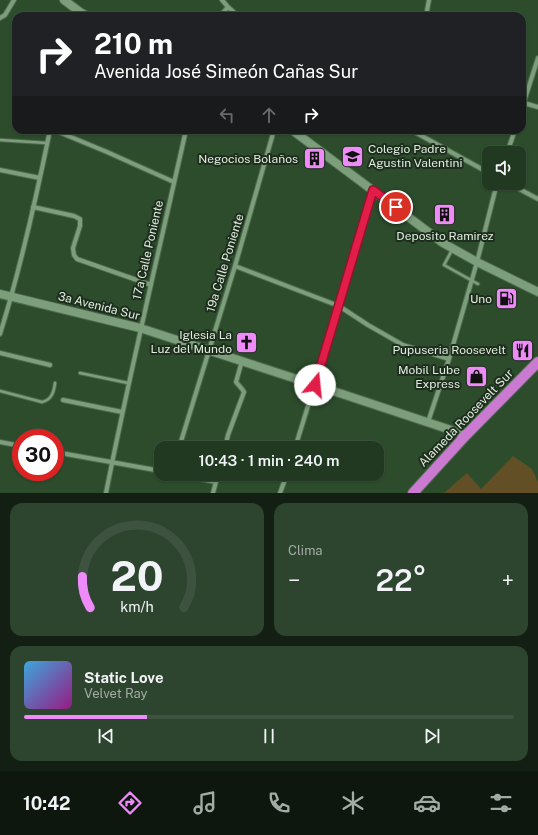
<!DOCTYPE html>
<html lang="es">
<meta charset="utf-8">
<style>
body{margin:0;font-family:"Public Sans",sans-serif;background:#2d442e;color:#f1f3f6;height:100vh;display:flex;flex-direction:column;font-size:15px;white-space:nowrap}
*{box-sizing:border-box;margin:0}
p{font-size:13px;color:#a2aca5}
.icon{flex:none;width:22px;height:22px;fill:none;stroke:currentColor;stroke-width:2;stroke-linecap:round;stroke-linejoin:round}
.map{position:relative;height:493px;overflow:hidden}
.details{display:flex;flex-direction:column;gap:10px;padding:10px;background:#121f12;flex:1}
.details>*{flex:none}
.top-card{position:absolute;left:12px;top:12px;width:514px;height:122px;border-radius:12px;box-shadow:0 1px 3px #0004,0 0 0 1px #3e533f;background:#202124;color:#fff;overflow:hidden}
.tools{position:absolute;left:482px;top:146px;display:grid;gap:8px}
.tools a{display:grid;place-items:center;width:44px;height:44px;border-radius:8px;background:#213921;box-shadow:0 1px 3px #0004,0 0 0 1px #3e533f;font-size:20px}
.speed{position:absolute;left:12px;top:429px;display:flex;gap:8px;font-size:20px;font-weight:700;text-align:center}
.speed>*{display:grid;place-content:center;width:52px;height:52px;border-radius:50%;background:#213921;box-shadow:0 1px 3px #0004,0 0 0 1px #3e533f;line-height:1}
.speed .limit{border:6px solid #d22;background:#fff;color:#111}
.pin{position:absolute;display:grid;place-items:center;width:34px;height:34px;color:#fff;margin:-17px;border:2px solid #fff;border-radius:50%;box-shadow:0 1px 4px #0007}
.me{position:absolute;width:44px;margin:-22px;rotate:17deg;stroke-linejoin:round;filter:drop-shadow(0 0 3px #0008)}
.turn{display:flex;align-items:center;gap:14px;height:84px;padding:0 16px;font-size:18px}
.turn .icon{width:52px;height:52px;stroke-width:2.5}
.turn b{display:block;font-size:28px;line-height:34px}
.lanes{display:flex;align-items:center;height:38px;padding:0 16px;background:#0003;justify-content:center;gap:20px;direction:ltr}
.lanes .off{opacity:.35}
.big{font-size:30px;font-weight:600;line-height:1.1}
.details .tile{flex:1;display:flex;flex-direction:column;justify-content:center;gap:6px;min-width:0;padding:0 14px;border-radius:12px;background:#2d442e}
.details .dial{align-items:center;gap:0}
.dial svg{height:104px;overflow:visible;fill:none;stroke:#3e533f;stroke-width:7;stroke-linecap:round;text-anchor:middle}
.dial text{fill:#f1f3f6;stroke:none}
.song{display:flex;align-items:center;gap:12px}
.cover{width:48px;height:48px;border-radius:6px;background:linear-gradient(135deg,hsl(200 70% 55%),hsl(310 70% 35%))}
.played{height:4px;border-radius:2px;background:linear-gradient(90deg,#ee8bf8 25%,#3e533f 25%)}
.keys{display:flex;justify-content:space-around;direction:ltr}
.heat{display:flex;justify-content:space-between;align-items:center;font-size:22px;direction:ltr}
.details .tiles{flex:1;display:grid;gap:10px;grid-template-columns:1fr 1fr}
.tile:last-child{grid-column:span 2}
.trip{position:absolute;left:154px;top:441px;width:230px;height:40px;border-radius:12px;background:#213921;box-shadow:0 1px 3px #0004,0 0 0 1px #3e533f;font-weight:600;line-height:40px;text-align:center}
.dock{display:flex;height:64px;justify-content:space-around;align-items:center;background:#0d170d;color:#a2aca5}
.dock .icon{width:28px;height:28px}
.dock .current{color:#ee8bf8}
.dock b{font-size:18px;color:#f1f3f6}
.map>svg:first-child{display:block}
.green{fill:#624f26}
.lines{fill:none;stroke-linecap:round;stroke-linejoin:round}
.lane-casing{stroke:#4e694e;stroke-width:4.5}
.street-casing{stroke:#4e694e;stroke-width:6}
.secondary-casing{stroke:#4e694e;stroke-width:10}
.highway-casing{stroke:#4e694e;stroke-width:12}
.lane{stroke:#7c9e7b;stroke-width:2.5}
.street{stroke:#7c9e7b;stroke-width:4}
.secondary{stroke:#7c9e7b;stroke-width:8}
.highway{stroke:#ca7ad1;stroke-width:10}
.route-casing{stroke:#92132f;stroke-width:10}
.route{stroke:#e11d48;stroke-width:7}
.labels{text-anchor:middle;stroke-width:4;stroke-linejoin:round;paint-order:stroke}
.poi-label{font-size:12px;fill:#daedd9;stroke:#1f2d1f;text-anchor:end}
.street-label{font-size:12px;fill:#daedd9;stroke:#1f2d1f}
</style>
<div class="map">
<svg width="538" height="493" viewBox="0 0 538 493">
<rect width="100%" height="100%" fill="#2c4c2c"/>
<path class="green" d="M513,456L532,469L538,482V493H444L467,473L481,489Z"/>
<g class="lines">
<defs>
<path id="lane" d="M0,140L47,143
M452,250L444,265L478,284
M80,373L128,383
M0,391L42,402C52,400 54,391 55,383"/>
<path id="street" d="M222,0L228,7L238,16
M220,16L228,7
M426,16L429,0
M0,18L5,15L14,0
M524,103L538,107
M522,108L538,58
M54,130L107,152L174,182
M411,130L489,173
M507,153L515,130
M0,170L40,178
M508,183L538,199
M33,207L74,216L80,219V226L73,248L74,255L77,259L151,285
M235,266L339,306L368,325L403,345L449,359
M0,334C21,267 36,199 50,130
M0,353L50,365
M63,400L122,412
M428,422L449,359L477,262L497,183
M0,442L21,446
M179,448L235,266L274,130
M225,448L228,435L244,392L242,389L236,382L242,361
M295,448L339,306L373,190
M55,452L161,471
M176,474L216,482
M106,493C130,371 159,251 186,130
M213,493L218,474
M280,493L287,474"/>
<path id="secondary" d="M64,0L80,12L87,16
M292,130L443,243L477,262L538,292
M0,294L140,328L315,385L466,435"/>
<path id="highway" d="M413,493L466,435L538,362"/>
</defs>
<use href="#lane" class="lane-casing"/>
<use href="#street" class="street-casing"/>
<use href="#secondary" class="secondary-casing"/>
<use href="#highway" class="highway-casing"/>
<use href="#lane" class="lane"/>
<use href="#street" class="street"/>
<use href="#secondary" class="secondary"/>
<use href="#highway" class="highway"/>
</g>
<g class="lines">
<defs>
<path id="route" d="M315,385L373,190L396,207"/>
</defs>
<use href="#route" class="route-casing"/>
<use href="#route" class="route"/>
</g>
<defs>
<symbol id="school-square" viewBox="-11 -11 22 22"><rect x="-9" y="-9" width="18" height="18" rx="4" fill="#ee8bf8" stroke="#1f2d1f"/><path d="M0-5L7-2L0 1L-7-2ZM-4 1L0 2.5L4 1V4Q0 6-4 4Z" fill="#111"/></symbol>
<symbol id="building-square" viewBox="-11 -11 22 22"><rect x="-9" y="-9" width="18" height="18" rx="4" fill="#ee8bf8" stroke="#1f2d1f"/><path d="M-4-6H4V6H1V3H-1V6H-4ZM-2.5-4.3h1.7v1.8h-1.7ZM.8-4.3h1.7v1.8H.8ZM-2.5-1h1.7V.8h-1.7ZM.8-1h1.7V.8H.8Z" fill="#111"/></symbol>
<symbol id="fuel-square" viewBox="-11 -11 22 22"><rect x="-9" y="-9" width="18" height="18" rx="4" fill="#ee8bf8" stroke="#1f2d1f"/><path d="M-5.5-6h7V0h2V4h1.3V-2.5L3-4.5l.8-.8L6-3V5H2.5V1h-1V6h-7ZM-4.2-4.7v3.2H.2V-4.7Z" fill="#111"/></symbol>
<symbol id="church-square" viewBox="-11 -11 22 22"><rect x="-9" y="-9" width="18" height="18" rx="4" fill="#ee8bf8" stroke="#1f2d1f"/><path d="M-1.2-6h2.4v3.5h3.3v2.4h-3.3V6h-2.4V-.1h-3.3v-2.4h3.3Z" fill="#111"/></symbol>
<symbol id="restaurant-square" viewBox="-11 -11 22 22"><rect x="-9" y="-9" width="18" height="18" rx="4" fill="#ee8bf8" stroke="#1f2d1f"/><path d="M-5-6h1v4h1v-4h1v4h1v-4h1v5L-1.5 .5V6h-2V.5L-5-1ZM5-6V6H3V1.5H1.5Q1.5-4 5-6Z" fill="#111"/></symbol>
<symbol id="shop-square" viewBox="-11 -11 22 22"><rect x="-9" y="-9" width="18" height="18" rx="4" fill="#ee8bf8" stroke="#1f2d1f"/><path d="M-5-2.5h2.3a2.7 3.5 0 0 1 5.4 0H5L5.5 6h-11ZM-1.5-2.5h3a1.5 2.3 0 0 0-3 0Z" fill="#111"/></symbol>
</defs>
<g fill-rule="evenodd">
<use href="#school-square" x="340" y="144" width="25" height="25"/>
<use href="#building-square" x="302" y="146" width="25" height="25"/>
<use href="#building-square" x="432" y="202" width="25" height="25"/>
<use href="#fuel-square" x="494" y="286" width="25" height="25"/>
<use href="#church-square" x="234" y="330" width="25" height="25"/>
<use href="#restaurant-square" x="510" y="338" width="25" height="25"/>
<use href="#shop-square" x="464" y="364" width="25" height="25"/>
</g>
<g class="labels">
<g class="poi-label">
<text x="368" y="153" text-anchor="start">Colegio Padre<tspan x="368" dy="14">Agustin Valentini</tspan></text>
<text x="298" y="163">Negocios Bolaños</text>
<text x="445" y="240" text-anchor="middle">Deposito Ramirez</text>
<text x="492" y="303">Uno</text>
<text x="232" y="339">Iglesia La<tspan x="232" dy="14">Luz del Mundo</tspan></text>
<text x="506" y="354">Pupuseria Roosevelt</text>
<text x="460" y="374">Mobil Lube<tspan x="460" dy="14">Express</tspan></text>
</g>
<g class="street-label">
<text transform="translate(148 250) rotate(-77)" y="4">17a Calle Poniente</text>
<text transform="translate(225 263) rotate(-73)" y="4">19a Calle Poniente</text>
<text transform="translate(99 306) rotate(14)" y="4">3a Avenida Sur</text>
<text transform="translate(466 418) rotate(-46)" y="4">Alameda Roosevelt Sur</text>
</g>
</g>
</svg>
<div class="tools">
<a><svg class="icon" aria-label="sound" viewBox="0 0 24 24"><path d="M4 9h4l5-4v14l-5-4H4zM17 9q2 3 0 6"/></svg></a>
</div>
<div class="speed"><div class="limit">30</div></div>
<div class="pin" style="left:396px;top:207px;background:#d93025"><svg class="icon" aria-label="arrive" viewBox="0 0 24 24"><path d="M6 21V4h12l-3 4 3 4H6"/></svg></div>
<svg class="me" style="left:315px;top:385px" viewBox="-20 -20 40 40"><circle r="19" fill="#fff"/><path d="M0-13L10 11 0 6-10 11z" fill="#e11d48"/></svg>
<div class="trip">10:43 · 1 min · 240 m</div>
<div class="top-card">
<div class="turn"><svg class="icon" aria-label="right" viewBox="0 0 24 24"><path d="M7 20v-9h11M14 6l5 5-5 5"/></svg><div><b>210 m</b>Avenida José Simeón Cañas Sur</div></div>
<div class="lanes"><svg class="icon off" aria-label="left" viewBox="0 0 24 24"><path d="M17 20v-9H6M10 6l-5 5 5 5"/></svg><svg class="icon off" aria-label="ahead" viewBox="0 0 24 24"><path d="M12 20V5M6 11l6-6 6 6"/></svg><svg class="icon" aria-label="right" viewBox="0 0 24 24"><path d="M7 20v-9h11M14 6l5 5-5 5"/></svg></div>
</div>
</div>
<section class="details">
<div class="tiles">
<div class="tile dial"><svg viewBox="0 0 100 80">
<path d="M14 69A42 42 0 1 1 86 69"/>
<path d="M14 69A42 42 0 0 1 8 45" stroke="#ee8bf8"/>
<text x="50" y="56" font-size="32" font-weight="700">20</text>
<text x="50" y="72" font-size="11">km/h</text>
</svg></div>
<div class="tile"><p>Clima</p>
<div class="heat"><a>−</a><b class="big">22°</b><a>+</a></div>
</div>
<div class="tile">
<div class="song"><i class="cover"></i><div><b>Static Love</b><p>Velvet Ray</p></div></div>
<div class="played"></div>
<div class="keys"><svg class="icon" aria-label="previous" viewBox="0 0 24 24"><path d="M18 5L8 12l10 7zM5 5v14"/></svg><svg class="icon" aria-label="pause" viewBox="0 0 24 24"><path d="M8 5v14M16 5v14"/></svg><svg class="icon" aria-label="next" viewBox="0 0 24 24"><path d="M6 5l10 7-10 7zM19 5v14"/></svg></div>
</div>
</div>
</section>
<nav class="dock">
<b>10:42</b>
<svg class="icon current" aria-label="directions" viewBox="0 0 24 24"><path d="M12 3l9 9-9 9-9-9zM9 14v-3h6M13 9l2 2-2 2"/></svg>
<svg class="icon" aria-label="music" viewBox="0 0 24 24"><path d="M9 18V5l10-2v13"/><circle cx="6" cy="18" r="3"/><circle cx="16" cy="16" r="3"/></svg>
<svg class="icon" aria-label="phone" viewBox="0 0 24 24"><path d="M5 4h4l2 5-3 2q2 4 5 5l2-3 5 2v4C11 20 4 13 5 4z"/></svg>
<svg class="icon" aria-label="climate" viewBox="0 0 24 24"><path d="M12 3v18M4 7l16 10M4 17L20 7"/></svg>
<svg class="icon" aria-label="car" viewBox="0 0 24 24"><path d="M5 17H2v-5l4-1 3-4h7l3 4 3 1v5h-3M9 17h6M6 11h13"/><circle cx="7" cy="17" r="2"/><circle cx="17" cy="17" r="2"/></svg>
<svg class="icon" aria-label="filters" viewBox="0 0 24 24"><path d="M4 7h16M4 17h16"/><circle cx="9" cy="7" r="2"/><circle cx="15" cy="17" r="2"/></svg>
</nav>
